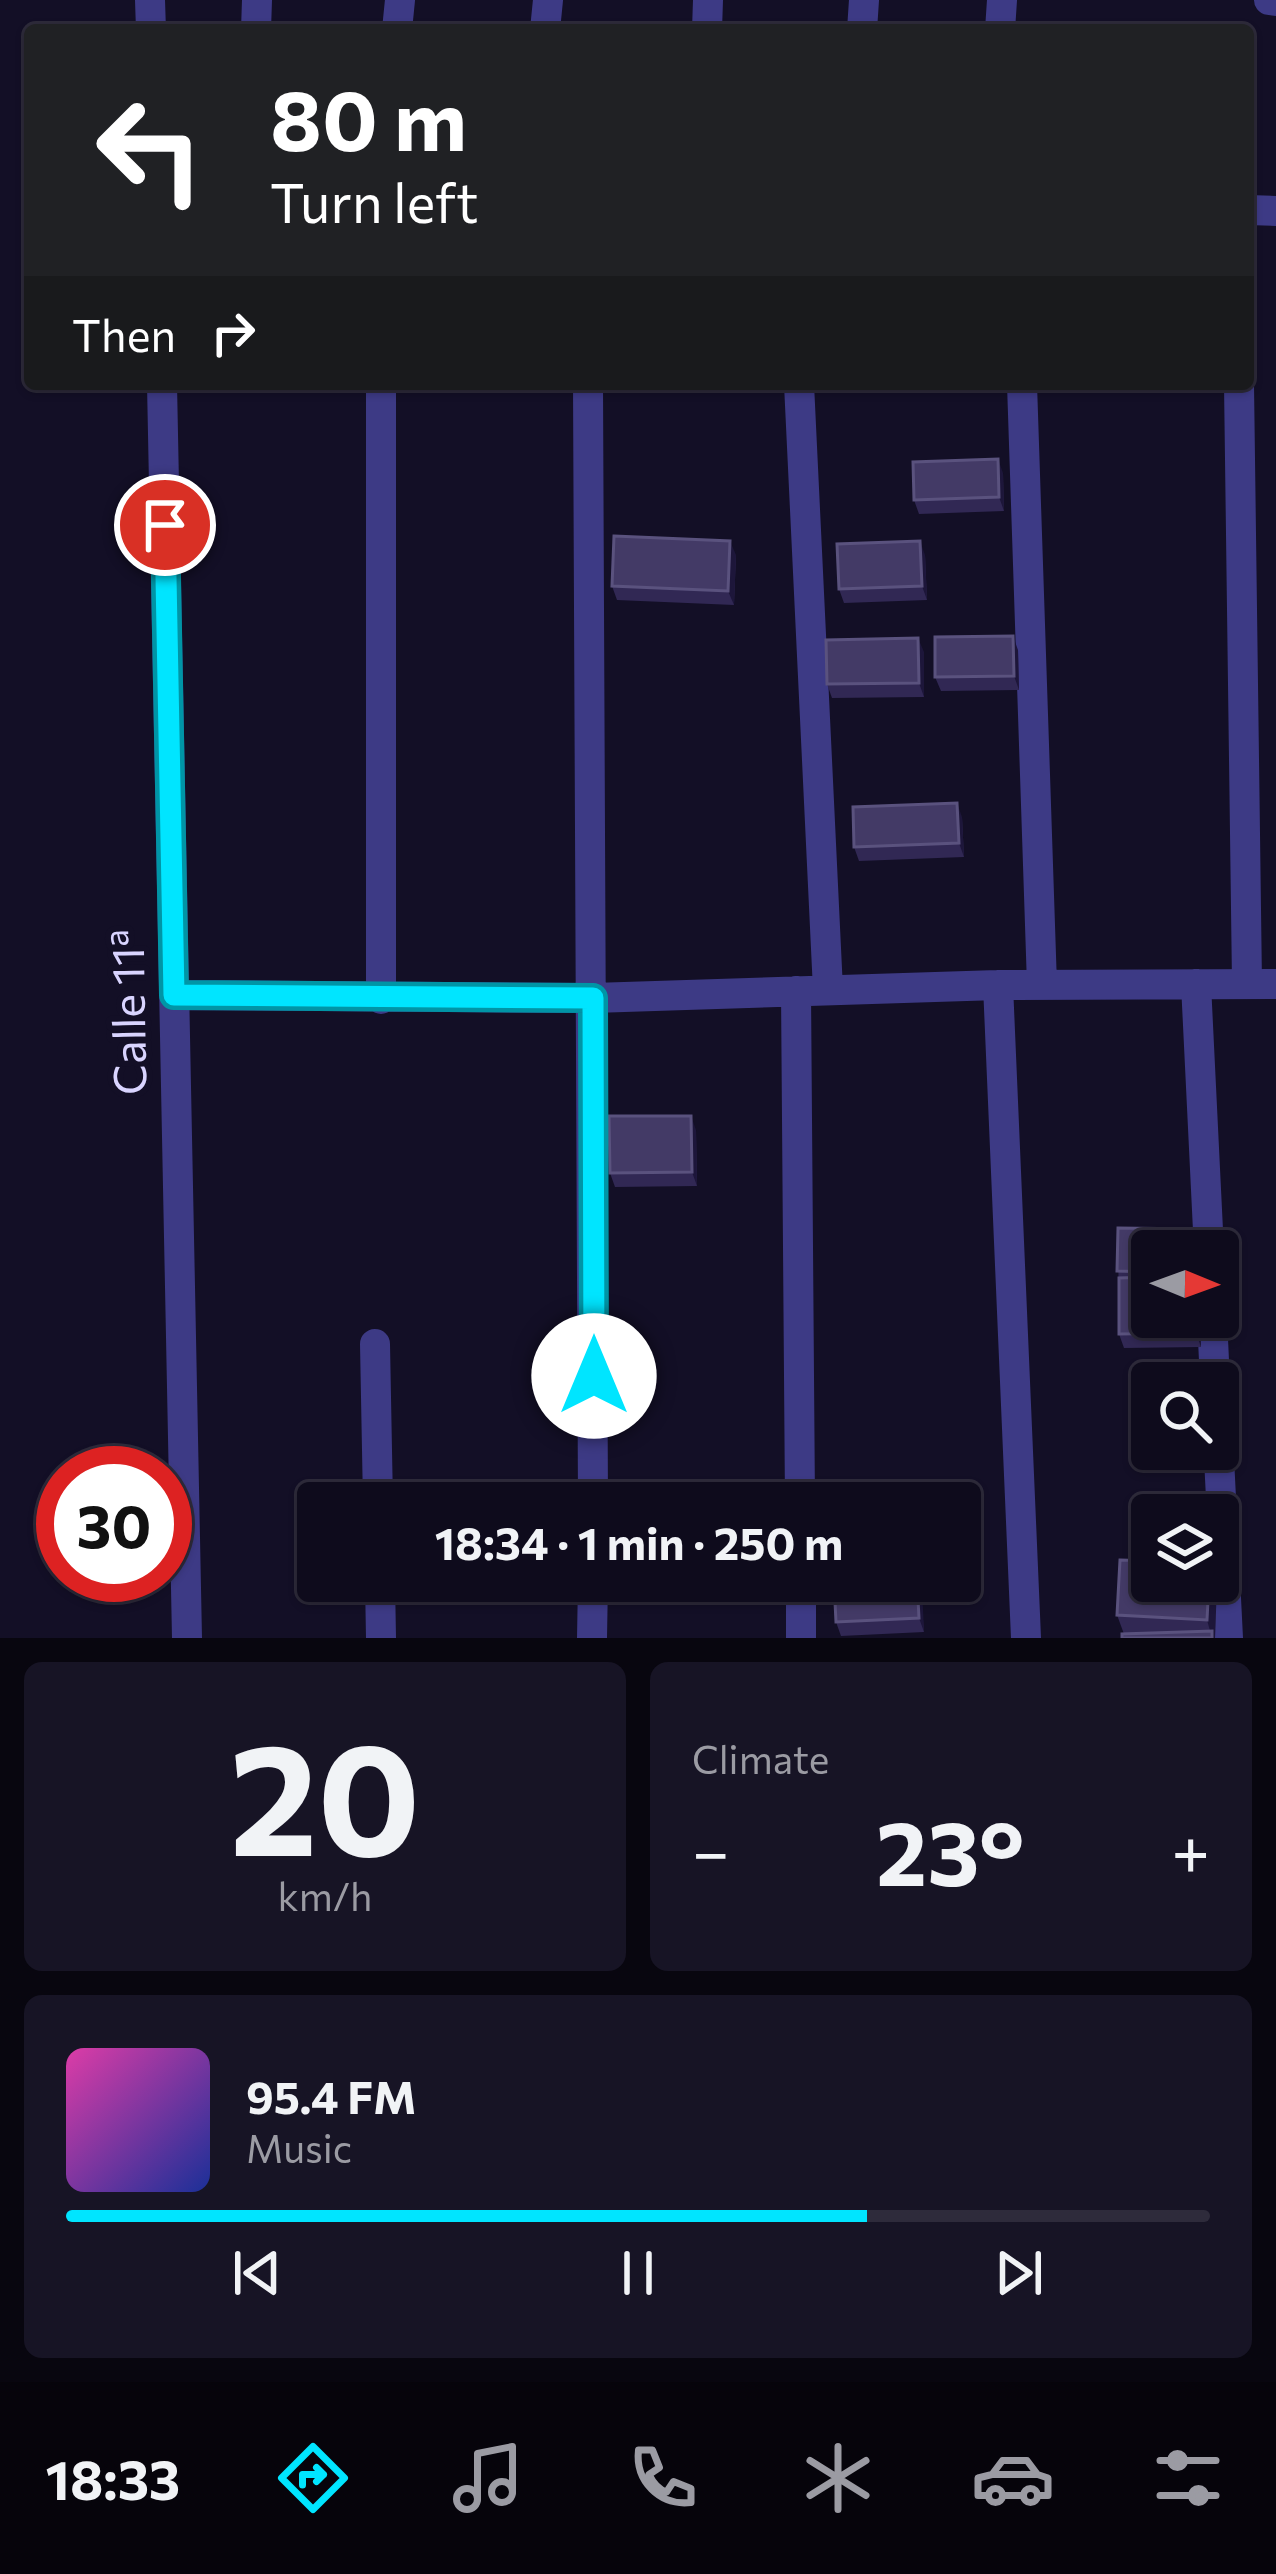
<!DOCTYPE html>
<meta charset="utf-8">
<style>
body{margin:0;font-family:Commissioner,sans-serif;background:#171425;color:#f1f3f6;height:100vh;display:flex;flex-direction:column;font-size:45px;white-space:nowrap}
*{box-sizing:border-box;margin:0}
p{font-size:39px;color:#9b9ba3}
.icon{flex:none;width:66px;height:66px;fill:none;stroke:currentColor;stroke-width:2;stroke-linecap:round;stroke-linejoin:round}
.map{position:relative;height:1638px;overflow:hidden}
.drawer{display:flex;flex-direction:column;gap:24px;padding:24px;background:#08060f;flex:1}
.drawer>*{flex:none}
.hud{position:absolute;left:24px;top:24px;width:1230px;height:366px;border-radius:12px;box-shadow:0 3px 9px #0004,0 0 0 3px #2e2b3b;background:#202124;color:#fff;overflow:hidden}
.needle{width:78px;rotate:91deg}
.controls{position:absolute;left:1131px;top:1230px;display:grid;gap:24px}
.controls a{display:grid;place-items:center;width:108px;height:108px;border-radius:12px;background:#0e0b1c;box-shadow:0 3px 9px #0004,0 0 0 3px #2e2b3b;font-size:60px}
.speed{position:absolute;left:36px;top:1446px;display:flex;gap:24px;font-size:60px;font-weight:700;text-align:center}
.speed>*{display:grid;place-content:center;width:156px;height:156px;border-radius:50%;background:#0e0b1c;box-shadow:0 3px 9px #0004,0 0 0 3px #2e2b3b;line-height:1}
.speed .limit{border:18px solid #d22;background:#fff;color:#111}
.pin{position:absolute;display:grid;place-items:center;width:102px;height:102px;color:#fff;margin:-51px;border:6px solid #fff;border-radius:50%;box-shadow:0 3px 12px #0007}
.me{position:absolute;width:132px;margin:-66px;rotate:0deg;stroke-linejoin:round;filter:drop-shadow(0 0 9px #0008)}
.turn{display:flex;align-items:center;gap:42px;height:252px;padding:0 48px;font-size:54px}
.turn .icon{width:156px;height:156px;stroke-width:2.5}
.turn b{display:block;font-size:84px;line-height:102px}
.then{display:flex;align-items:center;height:114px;padding:0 48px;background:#0003;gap:24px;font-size:45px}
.big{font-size:90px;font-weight:700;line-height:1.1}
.drawer .tile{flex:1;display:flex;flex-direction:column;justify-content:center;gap:18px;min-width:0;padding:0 42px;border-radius:18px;background:#171425}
.drawer .dial{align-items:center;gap:0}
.dial b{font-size:156px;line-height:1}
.song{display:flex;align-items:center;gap:36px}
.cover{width:144px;height:144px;border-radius:18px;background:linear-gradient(135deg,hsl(320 70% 55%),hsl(230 70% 35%))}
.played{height:12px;border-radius:6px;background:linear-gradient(90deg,#00e5ff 70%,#2e2b3b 70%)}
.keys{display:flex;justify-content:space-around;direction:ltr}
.heat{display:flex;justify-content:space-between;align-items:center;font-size:66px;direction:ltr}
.drawer .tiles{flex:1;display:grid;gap:24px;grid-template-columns:1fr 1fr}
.tile:last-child{grid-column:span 2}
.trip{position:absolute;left:297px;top:1482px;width:684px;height:120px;border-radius:12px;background:#0e0b1c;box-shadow:0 3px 9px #0004,0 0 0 3px #2e2b3b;font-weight:700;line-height:120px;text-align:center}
.tabs{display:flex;height:192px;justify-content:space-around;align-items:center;background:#06040b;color:#9b9ba3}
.tabs .icon{width:84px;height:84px}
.tabs .on{color:#00e5ff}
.tabs b{font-size:54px;color:#f1f3f6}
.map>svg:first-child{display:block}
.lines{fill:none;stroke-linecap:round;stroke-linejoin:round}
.minor{stroke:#3d3a85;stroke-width:30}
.wall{fill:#312854}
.shaded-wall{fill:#1d163a}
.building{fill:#433a66;stroke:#5a527e;stroke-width:3}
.route-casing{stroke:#0095a6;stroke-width:30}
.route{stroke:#00e5ff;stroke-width:21}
.labels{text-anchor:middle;stroke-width:12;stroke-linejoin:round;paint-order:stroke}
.street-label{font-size:45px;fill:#d9d4ff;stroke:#130f26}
</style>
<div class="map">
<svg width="1276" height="1638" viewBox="0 0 1276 1638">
<rect width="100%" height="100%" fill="#130f26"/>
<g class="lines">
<path class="minor" d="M150,0L151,30
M1269,0L1276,1
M256,30L257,0
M397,30L400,0
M545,30L548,0
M707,30L708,0
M862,30L864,0
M1000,30L1002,0
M1248,210L1276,211
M162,384L187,1638
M588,384L593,1503
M799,384L828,990
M1022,384L1042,985
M1239,384L1247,983
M1196,984L1209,1251
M998,985L1026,1638
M796,991L800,1503
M174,995L593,998L998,985L1276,984
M381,999V384
M1212,1317L1215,1383
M375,1344L378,1503
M1218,1438L1228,1638
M380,1581L381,1638
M801,1581V1638
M592,1638L593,1581"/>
</g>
<path class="wall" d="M1003,473L1004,511L919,514L914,500Z
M736,555L734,605L617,600L612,586Z
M925,555L927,600L844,603L839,589Z
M1018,650L1019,690L941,691L935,677Z
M924,652V697L832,698L827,684Z
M962,817L964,857L859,861L854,847Z
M696,1130L697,1186L615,1187L610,1173Z
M1118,1228L1197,1229L1202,1243V1251H1152V1317H1200L1201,1347L1124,1348L1119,1334Z
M834,1581H920L924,1632L841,1636L836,1622Z
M1152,1581H1216L1215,1638H1122L1124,1634L1117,1615Z"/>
<path class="shaded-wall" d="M998,459L1003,473L1004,511L999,497Z
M730,541L736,555L734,605L728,591Z
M920,541L925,555L927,600L922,586Z
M1013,636L1018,650L1019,690L1014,676Z
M918,638L924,652V697L919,683Z
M957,803L962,817L964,857L959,843Z
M691,1116L696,1130L697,1186L692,1172Z
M1197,1229L1202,1243V1251H1196Z
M1196,1317H1200L1201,1347L1196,1333Z
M917,1581H920L922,1586L924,1632L919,1618Z
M1209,1581H1216L1217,1584L1215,1638H1212L1207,1620Z"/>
<path class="building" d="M998,459L999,497L914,500L913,462Z
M614,536L730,541L728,591L612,586Z
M920,541L922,586L839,589L837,544Z
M1013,636L1014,676L935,677V637Z
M918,638L919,683L827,684L826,640Z
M957,803L959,843L854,847L853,807Z
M609,1116H691L692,1172L610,1173Z
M1118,1228L1197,1229L1196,1251H1152V1272L1117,1271Z
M1152,1277V1317H1196V1333L1119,1334V1278Z
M1120,1560L1152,1561V1581H1209L1207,1620L1117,1615Z
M834,1581H917L919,1618L836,1622Z
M1212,1631V1638H1122V1634Z"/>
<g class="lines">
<defs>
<path id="route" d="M165,525L174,995L593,998L594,1376"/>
</defs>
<use href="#route" class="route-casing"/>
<use href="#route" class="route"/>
</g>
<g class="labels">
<g class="street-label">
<text transform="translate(129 1012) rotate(-91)" y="16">Calle 11ª</text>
</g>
</g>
</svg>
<div class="controls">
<a><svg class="needle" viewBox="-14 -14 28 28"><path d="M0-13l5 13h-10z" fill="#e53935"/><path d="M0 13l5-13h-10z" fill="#9b9ba3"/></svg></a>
<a><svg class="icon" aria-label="search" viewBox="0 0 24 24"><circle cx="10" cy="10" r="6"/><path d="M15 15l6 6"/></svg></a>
<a><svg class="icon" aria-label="layers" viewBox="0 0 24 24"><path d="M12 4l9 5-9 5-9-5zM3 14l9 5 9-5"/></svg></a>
</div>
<div class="speed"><div class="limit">30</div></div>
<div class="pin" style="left:165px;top:525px;background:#d93025"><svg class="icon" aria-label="arrive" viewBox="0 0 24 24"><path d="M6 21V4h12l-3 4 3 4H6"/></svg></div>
<svg class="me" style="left:594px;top:1376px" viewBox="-20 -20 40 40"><circle r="19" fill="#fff"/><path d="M0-13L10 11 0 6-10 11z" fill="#00e5ff"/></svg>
<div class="trip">18:34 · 1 min · 250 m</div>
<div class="hud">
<div class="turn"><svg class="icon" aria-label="left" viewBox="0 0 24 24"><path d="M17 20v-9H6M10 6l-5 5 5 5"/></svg><div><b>80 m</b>Turn left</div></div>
<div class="then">Then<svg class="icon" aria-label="right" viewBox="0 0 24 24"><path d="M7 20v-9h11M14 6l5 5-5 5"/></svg></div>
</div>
</div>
<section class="drawer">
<div class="tiles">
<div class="tile dial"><b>20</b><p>km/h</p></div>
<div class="tile"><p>Climate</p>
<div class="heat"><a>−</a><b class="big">23°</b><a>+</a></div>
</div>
<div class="tile">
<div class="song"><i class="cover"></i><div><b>95.4 FM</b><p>Music</p></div></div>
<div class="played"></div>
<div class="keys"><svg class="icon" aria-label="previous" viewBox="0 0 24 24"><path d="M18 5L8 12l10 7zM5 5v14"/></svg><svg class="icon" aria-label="pause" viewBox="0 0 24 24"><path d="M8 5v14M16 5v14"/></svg><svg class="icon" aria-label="next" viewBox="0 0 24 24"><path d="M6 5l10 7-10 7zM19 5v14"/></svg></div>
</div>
</div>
</section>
<nav class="tabs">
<b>18:33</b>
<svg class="icon on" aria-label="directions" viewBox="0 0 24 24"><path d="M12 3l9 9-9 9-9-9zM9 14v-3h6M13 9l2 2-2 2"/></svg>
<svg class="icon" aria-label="music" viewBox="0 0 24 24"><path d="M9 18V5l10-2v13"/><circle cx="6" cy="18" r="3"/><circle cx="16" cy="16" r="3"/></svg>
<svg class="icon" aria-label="phone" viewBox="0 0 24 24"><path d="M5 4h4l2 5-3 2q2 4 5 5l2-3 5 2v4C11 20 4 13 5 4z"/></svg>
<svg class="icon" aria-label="climate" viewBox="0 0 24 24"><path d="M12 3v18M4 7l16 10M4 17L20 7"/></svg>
<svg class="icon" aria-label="car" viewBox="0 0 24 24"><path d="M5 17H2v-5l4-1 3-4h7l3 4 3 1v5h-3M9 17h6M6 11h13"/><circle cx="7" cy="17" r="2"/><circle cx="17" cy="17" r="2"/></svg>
<svg class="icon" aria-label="filters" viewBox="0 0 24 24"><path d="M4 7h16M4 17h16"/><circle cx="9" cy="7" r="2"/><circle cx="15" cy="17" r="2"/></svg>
</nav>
